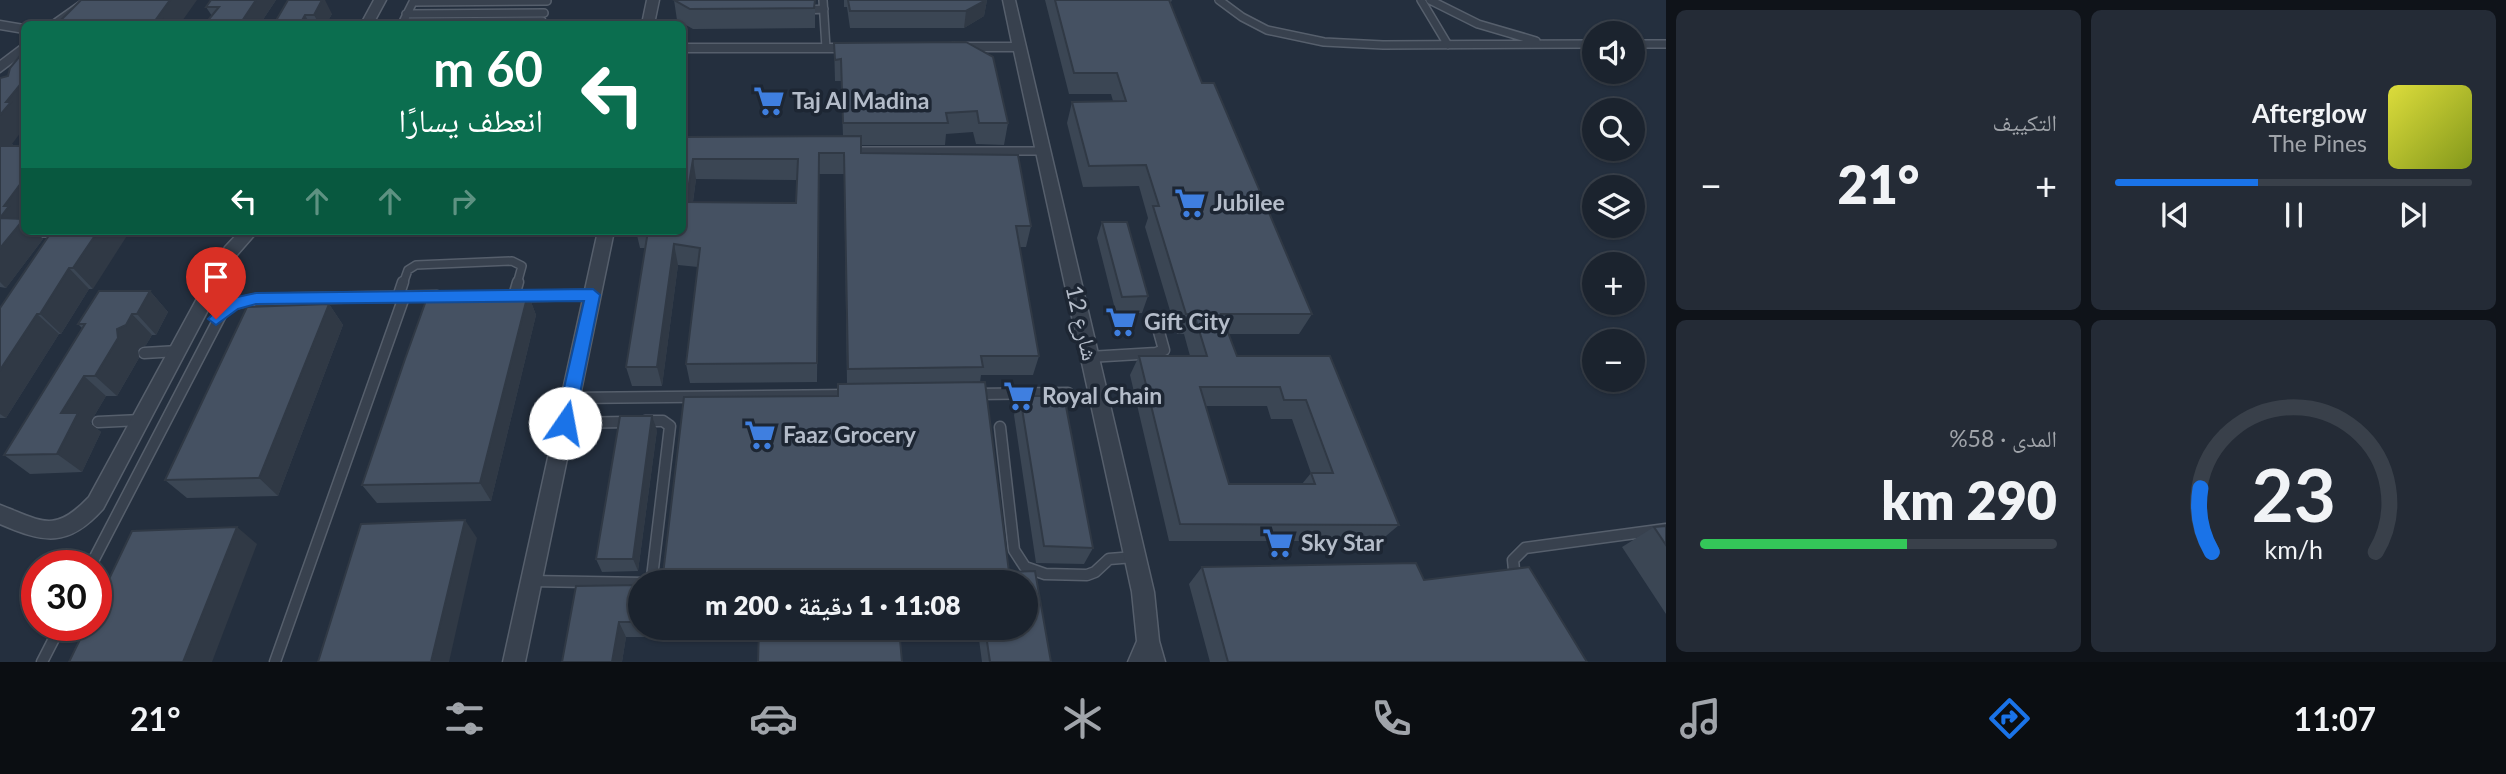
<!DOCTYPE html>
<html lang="ar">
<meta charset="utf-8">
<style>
body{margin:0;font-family:Lato,"Noto Naskh Arabic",sans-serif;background:#242b36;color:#f1f3f6;direction:rtl;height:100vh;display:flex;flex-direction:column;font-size:26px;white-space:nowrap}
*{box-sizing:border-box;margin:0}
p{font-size:23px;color:#a0a4aa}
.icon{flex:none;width:38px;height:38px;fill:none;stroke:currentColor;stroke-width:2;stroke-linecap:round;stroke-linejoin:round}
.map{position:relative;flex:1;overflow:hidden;direction:ltr}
.sheet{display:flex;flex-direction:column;gap:10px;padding:10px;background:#0f1319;width:840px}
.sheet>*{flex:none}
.banner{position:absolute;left:21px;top:21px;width:665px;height:214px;border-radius:10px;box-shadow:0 2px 5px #0004,0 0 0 2px #39404a;direction:rtl;background:#0b6e4f;color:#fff;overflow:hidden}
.tools{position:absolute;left:1582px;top:21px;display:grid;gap:14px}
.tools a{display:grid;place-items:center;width:63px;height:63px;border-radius:50%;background:#1b232e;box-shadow:0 2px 5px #0004,0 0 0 2px #39404a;font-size:35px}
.speed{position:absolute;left:21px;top:550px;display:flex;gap:14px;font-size:35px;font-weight:700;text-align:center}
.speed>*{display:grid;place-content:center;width:91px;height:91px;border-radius:50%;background:#1b232e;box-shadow:0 2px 5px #0004,0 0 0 2px #39404a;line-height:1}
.speed .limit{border:10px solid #d22;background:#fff;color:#111}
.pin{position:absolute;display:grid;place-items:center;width:60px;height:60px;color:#fff;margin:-72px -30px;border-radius:50% 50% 50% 0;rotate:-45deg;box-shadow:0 0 7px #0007}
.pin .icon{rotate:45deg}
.me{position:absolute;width:77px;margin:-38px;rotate:12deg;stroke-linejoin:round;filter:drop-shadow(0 0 5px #0008)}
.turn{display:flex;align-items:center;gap:24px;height:147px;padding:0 28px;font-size:32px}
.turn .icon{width:91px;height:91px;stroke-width:2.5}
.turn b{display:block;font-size:49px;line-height:60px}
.lanes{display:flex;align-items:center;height:66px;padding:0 28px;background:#0003;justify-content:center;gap:35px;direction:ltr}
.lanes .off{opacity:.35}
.big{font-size:52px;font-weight:800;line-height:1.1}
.sheet .card{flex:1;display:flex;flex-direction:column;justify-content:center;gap:10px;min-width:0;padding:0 24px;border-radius:10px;background:#242b36}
.sheet .dial{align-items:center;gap:0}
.dial svg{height:182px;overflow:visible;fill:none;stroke:#39404a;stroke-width:7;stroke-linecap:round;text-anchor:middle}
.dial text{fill:#f1f3f6;stroke:none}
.song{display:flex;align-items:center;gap:21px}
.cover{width:84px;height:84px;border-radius:10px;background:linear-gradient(135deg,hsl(60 70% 55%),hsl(70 70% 35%))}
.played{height:7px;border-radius:4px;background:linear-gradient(90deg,#1a73e8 40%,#39404a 40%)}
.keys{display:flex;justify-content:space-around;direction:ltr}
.heat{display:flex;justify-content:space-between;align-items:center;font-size:38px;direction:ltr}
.charge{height:10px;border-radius:5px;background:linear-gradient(90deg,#34c759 58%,#39404a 0)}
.sheet .tiles{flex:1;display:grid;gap:10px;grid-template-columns:repeat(2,1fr)}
.trip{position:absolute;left:628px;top:570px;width:410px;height:70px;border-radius:35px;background:#1b232e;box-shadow:0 2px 5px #0004,0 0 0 2px #39404a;font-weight:800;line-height:70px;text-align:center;direction:rtl}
.tab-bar{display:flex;height:112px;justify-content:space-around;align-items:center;background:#0b0e12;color:#a0a4aa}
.tab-bar .icon{width:49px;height:49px}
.tab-bar .selected{color:#1a73e8}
.tab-bar b{font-size:32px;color:#f1f3f6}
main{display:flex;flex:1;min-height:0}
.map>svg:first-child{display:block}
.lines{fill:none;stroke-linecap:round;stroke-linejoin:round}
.service-far1-casing{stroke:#565f6c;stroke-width:10}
.service-casing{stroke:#565f6c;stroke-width:13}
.minor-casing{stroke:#565f6c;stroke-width:3}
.service-far1{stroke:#38414e;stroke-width:7}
.service{stroke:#38414e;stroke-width:10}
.minor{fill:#38414e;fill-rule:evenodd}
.wall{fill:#3b4654;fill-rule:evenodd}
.shaded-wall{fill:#303945}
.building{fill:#455162;stroke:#303945;stroke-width:2;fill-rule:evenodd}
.route{fill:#1a73e8;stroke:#114b97;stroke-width:2}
.labels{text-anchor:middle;stroke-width:7;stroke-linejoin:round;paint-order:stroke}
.poi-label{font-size:23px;font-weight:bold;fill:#b4bcc9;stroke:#1d2633;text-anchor:start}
.street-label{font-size:23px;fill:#b4bcc9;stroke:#1d2633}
</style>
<main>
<section class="sheet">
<div class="tiles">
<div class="card">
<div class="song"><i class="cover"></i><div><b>Afterglow</b><p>The Pines</p></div></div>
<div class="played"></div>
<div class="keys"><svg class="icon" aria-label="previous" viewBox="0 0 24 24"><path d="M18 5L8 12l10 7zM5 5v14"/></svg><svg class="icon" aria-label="pause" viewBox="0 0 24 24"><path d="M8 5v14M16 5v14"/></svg><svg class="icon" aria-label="next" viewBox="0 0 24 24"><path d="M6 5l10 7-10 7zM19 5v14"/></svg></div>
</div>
<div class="card"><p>التكييف</p>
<div class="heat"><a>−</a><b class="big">21°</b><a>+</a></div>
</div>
<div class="card dial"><svg viewBox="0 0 100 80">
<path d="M14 69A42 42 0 1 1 86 69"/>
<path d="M14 69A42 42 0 0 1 9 41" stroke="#1a73e8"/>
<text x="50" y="56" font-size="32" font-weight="700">23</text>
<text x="50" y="72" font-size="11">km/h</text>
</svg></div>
<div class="card"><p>المدى · 58%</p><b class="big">290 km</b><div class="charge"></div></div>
</div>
</section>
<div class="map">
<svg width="1666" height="662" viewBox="0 0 1666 662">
<rect width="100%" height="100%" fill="#242f3e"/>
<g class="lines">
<defs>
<path id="service-far1" d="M414,0L403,22L542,21
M823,0L826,48
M1219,0L1242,17L1267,30L1324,42L1383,45L1594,44
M1421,0L1448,45
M1430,0L1478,24L1536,41
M413,2L547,1
M803,10L824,9
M406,14L544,13
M1633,44H1666
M849,151H1043
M32,233H61
M403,284L408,270L416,265L512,261L522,266L517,284"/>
<path id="service" d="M514,296L518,282
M517,296L593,295
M398,297L403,282
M144,353L178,351
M1089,357L1156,353L1164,350L1156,321
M975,394L1068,393
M571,398L849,395
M98,422L141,420
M565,423L627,422
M1000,427L1014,550L1025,567L1045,574L1087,575L1095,572L1109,559L1134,557
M91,565L223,311L233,304L256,299L437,296
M1515,580L1513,560L1525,548L1666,529
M531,581L645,583L652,577L670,426L663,421H645
M42,662L61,625
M275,662L404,297"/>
<path id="minor" d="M82,0H97L62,24H48Z
M374,0H386L373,24H361Z
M647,0H659L654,24H642Z
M1003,0H1015L1154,592L1159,641L1165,662H1128L1137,641L1132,592L1014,51H952L945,47L952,43H1012Z
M0,21L24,25V33L0,29Z
M24,43V54L0,72V61Z
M682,44H857L864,48L857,52H682Z
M240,231H258L237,255L103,509C68,548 44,543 0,524V505C42,521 54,534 89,497L225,247Z
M598,231H614L525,662H503Z"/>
</defs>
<use href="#service-far1" class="service-far1-casing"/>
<use href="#service" class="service-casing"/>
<use href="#minor" class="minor-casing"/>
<use href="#service-far1" class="service-far1"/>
<use href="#service" class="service"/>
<use href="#minor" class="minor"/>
</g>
<path class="wall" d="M276,0L260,24H205L212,16L206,7Z
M288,0L332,14L326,24H274Z
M674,0H815V28L693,29L677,20Z
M844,0H987L984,16L964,28H850L847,7H844Z
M1045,0H1172L1170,4L1202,83L1312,314L1299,334H1229L1237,356H1330L1399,525L1380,541H1169L1130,375L1139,356H1190L1184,334H1177L1145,227L1148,218L1139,186L1083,187L1067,123L1072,102L1113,101L1111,94H1069ZM1206,406H1267L1271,419H1292L1311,473L1302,484H1229Z
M966,42L993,57L1008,123L1004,145L976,144L973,132L946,134L945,145H861V153L1018,155L1031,226L1026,247H1019L1039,356L1033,375H981L980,382H985L1009,572L1035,571L1051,662H982L978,632L900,635L902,662H758L759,637H626L622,662H562L576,586L640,585V628H1026V583H662L684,397L837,396L838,384L847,383L844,174H819L817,382L690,383L686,364L698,267L678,265L662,386H632L626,367L645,248H640L636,231H682V137L843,136L841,81H835L834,43ZM696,179L797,180L796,203L693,202Z
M8,76L12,144L14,146L24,231H35L43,239L6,288L0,287V78Z
M1102,222L1148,296L1142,313H1116L1097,238Z
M52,231L93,289H89L61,334H59L6,418H0V308Z
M150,291L168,312L156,335H152L146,345L138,349L139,358L117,396H106L90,423L101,432L82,472L30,474L4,455L82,328L78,324Z
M528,294L536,315L491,501L377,503L362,485Z
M329,304L343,325L278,496L187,498L165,480Z
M1020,396L1093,548L1084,564L1036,563L1014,415Z
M657,430L638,571L602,572L596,559Z
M1666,526V614L1622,547L1654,527Z
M1202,567L1424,580L1587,662H1210L1189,584Z"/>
<path class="shaded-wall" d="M170,0H197L180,24H157V18Z
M256,0H276L260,24H240Z
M322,0H325L332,14L326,24H319L314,15Z
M987,0L984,16L964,28L966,11Z
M305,15L310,24H300Z
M24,80V128L12,144L19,152L0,159V115L6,102Z
M819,153V174L817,382V363Z
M693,159L696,179L690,223L686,202Z
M24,179V231H35L43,239L6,288L0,282V218L4,206Z
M98,231H130L93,289L73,268Z
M674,244L678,265L662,386L657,367Z
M69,268L89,289L61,334L40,314Z
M150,291L168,312L156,335L137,314Z
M528,294L536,315L491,501L480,483Z
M329,304L343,325L278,496L259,478Z
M37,314L59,334L6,418L0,414V370Z
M132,314L152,335L146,345L138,349L139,358L117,396L95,376L117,329Z
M84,376L106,396L90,423L101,432L82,472L57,454L61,413Z
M652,416L657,430L638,571L633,559Z
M465,520L477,538L449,662H431Z
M237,527L257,544L212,662H183Z
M619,622L626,637L622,662H612Z"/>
<path class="building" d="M81,0H170L157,18H162L157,24H57Z
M211,0H256L240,24H205L219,7H206Z
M288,0H322L314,15H305L300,24H274Z
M674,0H815L814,8L690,9Z
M848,0H986L966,11H850Z
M1055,0H1169L1202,83H1214L1312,314H1221L1237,356H1330L1399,525L1180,524L1139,356H1207L1194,314H1186L1153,206H1159L1146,165L1089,166L1072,102L1126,101L1117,73H1074ZM1200,387H1280L1284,400H1306L1333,473H1311L1315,484H1229Z
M966,42L993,57L1008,123H979L977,111L946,113L948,123H843L841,59L835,60L834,43Z
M24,51V80L6,102H11L0,115V78L8,76L10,68Z
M861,136V153L1018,155L1031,226H1016L1039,356H981L983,367L848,369L844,153H819L817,363L686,364L700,248L674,244L657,367H626L648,231H682V137ZM693,159H798L796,203L686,202Z
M0,146H24V179L4,206H9L0,218L24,219L0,248Z
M1102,222H1127L1148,296L1122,297Z
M52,231H98L73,268H69L40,314H37L0,370V308Z
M99,291H150L137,314H132L126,325L117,329L118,338L95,376H84L61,413H78L57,454L4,455L85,324H78Z
M528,294L480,483L362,485L405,359L428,295Z
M329,304L259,478L165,480L247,307Z
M985,382L1009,572L1035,571L1051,662H990L985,628H1026V583H662L684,397L838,396V384Z
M1020,396H1064L1093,548L1044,546Z
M620,416H652L633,559H596Z
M465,520L431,662H318L361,524Z
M1666,526V545L1654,527Z
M237,527L183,662H69L87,625H96V606L132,531Z
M1416,563L1424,580L1529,567L1587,662H1228L1202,567Z
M640,585V622H619L612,662H562L576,586Z
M759,628H899L902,662H758Z"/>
<path class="route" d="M593,289L600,295L574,423L571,428L565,431L559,428L556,423L584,301L256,304L238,309L216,325L208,319L228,299L256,293Z"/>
<defs>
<symbol id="supermarket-bare" viewBox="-9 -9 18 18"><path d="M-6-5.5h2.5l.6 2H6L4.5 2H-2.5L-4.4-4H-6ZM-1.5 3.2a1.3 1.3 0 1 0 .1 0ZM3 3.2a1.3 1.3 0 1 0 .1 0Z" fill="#3f7fe0" stroke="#1d2633" stroke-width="2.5" paint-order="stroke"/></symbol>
</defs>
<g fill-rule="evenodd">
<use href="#supermarket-bare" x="747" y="79" width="44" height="44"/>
<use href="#supermarket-bare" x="1168" y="181" width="44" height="44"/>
<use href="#supermarket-bare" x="1099" y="300" width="44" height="44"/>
<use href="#supermarket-bare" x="997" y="374" width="44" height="44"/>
<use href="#supermarket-bare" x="738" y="413" width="44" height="44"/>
<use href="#supermarket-bare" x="1256" y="521" width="44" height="44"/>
</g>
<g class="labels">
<g class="poi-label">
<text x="792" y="109">Taj Al Madina</text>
<text x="1213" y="211">Jubilee</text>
<text x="1144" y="330">Gift City</text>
<text x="1042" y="404">Royal Chain</text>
<text x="783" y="443">Faaz Grocery</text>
<text x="1301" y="551">Sky Star</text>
</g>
<g class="street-label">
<text transform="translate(1082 323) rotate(77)" y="8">شارع 12</text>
</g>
</g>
</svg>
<div class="tools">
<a><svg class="icon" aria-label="sound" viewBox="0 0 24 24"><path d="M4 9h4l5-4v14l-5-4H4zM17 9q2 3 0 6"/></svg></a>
<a><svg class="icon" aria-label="search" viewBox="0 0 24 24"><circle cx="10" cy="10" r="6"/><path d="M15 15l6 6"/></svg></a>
<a><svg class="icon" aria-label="layers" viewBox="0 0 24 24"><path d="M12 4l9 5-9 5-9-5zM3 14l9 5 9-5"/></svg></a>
<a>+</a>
<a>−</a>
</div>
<div class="speed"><div class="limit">30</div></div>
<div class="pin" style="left:216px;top:319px;background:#d93025"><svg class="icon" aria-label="arrive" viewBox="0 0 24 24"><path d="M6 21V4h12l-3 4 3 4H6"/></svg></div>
<svg class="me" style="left:565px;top:423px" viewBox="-20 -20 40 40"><circle r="19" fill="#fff"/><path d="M0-13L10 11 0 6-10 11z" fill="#1a73e8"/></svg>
<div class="trip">11:08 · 1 دقيقة · 200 m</div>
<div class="banner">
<div class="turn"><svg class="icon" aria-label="left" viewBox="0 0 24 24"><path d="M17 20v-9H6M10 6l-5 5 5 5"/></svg><div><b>60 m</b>انعطف يسارًا</div></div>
<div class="lanes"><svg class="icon" aria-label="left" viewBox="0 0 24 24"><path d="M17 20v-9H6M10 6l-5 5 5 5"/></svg><svg class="icon off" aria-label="ahead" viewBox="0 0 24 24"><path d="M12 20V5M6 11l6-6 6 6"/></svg><svg class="icon off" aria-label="ahead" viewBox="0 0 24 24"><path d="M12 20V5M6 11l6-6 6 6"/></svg><svg class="icon off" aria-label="right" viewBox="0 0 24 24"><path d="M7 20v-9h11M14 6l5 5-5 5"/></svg></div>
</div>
</div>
</main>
<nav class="tab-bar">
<b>11:07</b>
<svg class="icon selected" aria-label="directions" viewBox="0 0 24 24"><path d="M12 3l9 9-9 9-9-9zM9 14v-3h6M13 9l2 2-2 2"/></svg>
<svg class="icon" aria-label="music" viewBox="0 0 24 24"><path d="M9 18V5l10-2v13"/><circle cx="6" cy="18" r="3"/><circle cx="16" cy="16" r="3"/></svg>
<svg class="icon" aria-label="phone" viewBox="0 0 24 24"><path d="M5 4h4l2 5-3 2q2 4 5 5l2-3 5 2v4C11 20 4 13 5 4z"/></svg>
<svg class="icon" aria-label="climate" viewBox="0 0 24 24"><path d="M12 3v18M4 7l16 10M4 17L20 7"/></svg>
<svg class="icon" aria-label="car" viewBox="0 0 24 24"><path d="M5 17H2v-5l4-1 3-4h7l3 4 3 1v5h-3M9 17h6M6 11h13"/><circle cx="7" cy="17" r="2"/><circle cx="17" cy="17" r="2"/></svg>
<svg class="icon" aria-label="filters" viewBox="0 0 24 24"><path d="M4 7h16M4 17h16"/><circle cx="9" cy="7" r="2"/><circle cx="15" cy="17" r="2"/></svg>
<b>21°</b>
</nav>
